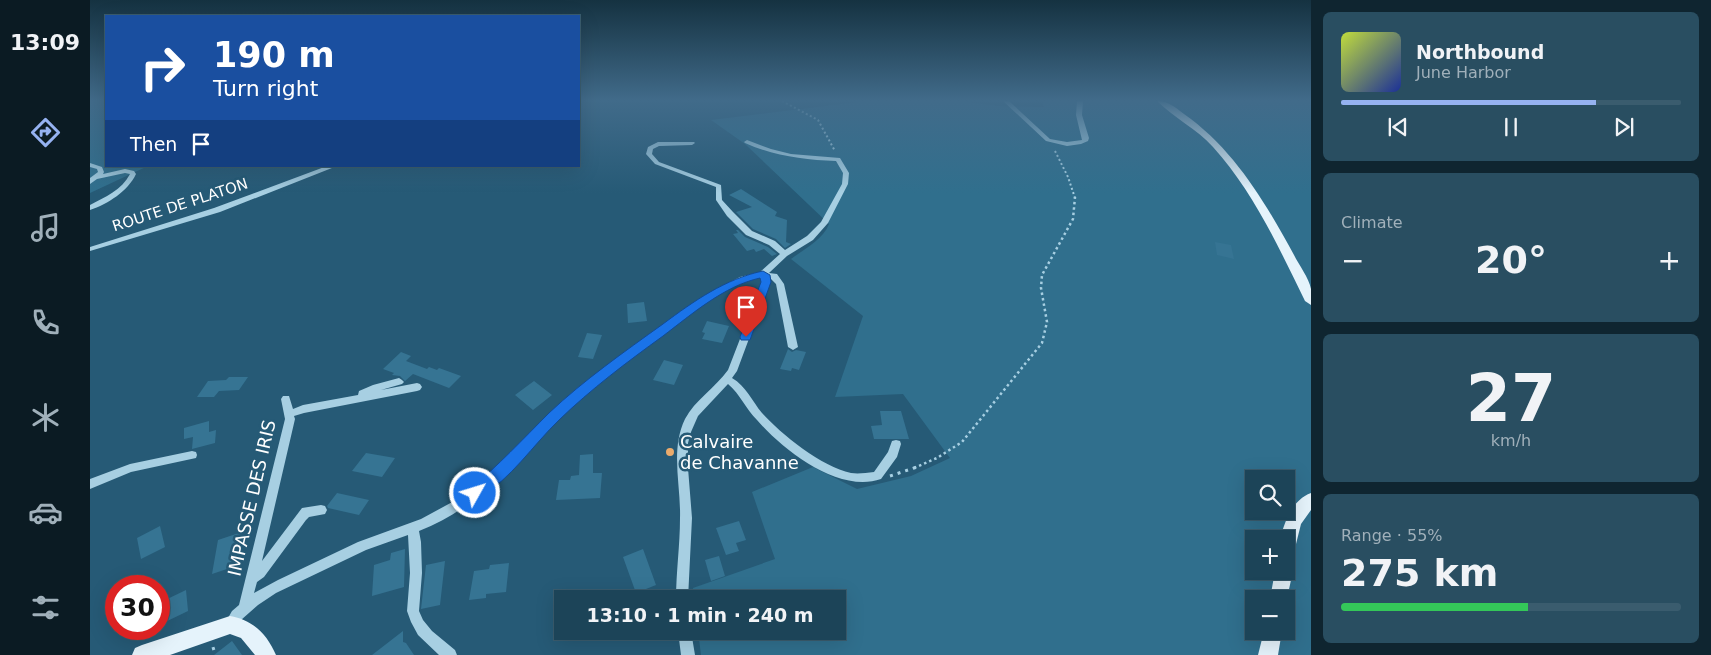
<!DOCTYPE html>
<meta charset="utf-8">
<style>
body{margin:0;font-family:"DejaVu Sans",sans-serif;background:#294e61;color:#f1f3f6;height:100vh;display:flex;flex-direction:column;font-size:19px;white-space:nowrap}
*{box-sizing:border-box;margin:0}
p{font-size:16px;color:#a0b0ba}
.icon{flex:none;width:28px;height:28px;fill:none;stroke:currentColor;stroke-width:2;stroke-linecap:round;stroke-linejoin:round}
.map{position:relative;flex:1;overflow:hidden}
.side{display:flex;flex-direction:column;gap:12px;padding:12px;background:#0f2530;width:400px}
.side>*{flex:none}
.hud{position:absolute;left:15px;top:15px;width:475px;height:152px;border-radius:0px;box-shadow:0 5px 20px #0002,0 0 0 1px #3a5c6e;background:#1a4fa0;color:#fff;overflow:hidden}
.tools{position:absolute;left:1155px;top:470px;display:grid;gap:10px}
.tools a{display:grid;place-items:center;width:50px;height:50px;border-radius:0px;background:#1c4458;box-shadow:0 5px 20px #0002,0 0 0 1px #3a5c6e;font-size:25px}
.speed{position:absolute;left:15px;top:575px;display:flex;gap:10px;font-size:25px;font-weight:700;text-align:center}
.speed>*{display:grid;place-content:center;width:65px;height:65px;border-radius:50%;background:#1c4458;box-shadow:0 5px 20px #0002,0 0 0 1px #3a5c6e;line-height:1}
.speed .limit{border:8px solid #d22;background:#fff;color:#111}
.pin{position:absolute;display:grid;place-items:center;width:42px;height:42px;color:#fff;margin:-51px -21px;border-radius:50% 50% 50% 0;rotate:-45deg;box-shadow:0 0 5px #0007}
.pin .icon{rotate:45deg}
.me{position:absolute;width:55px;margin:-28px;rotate:51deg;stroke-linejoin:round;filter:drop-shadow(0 0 4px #0008)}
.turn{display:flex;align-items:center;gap:18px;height:105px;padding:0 25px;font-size:22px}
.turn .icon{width:65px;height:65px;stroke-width:2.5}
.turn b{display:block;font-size:35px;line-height:42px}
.then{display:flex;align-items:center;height:48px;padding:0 25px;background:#0003;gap:10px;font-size:19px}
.big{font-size:38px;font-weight:700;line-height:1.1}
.side .card{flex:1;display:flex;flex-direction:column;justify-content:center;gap:8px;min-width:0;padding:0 18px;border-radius:8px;background:#294e61}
.side .dial{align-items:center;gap:0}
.dial b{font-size:65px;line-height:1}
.song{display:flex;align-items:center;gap:15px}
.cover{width:60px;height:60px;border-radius:8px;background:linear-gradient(135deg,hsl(70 70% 55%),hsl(230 70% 35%))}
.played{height:5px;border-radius:2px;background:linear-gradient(90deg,#95b2f1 75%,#3a5c6e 75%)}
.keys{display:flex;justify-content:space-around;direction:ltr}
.heat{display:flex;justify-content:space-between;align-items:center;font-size:28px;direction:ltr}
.charge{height:8px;border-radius:4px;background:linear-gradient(90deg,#34c759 55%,#3a5c6e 0)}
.trip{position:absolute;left:464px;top:590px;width:292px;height:50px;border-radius:0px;background:#1c4458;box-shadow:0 5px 20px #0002,0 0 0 1px #3a5c6e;font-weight:700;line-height:50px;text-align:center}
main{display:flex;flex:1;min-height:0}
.dock{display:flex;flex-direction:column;width:90px;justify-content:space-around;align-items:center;background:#0b1b23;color:#a0b0ba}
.dock .icon{width:35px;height:35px}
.dock .active{color:#95b2f1}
.dock b{font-size:22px;color:#f1f3f6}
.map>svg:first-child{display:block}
.green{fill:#306f8d;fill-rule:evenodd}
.building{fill:#367493}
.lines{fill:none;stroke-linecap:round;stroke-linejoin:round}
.path-far2{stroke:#a7cfe2;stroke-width:2;stroke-dasharray:2 2.5;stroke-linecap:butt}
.path-far1{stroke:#a7cfe2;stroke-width:2.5;stroke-dasharray:2.5 3;stroke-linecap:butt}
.path{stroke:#a7cfe2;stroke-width:3;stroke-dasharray:3 5;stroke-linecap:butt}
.minor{fill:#a7cfe2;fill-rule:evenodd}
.major{fill:#e5f3fb;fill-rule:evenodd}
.route{fill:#1a73e8;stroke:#114b97}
.poi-dot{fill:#ebab6c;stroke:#265a76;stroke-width:2}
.labels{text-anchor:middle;stroke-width:5;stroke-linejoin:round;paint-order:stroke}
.street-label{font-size:15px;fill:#fff;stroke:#265a76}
.near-poi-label{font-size:18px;fill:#fff;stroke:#265a76;text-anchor:start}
.near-street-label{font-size:18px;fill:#fff;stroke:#265a76}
</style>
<main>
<nav class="dock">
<b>13:09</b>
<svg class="icon active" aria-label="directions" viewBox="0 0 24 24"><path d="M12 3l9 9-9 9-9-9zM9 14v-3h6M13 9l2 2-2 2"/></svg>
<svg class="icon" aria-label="music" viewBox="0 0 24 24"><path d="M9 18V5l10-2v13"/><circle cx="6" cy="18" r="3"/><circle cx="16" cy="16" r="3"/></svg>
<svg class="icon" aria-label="phone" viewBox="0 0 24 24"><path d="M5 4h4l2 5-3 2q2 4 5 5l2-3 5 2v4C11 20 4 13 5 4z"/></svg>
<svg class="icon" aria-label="climate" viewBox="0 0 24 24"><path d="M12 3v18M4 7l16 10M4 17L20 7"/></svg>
<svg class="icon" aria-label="car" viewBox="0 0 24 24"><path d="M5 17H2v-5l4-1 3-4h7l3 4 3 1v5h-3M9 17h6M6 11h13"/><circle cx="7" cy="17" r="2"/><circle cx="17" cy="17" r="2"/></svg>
<svg class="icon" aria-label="filters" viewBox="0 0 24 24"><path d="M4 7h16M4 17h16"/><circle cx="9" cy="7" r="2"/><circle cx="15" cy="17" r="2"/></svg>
</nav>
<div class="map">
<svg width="1221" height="655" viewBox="0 0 1221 655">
<rect width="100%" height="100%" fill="#265a76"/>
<path class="green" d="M0,101H16V166H58L0,193Z
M776,101H871L908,106L954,107L952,101H1221V655H611L608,631H748V599H604L603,588L685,559L662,492L723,467L767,489L821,476L860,458L813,394L745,397L773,316L701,259C714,249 733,240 739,224L655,144L621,120ZM1164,479H1196V511H1164ZM1164,539H1196V571H1164ZM1164,599H1196V631H1164Z"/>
<path class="building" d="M651,189L687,212L685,216L697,220L696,242L701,244L695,248L686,239L663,229L646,212L662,207L639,195Z
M646,230H648L655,237L678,247L687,254L682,256L674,249L666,252L664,249L657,251L643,234L648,233Z
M1125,242L1141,245L1144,259L1127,255Z
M554,302L557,321L538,323L537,304Z
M617,321L639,326L632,343L612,339L615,333L612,332Z
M497,333L512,335L503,359L488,357Z
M698,349L702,352L706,350L716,352L709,370L702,368L701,371L690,369Z
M311,352L321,356L316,361L337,369L339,367L347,370L349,368L371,376L359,388L323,374L315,381L310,376L302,375L304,373L293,369Z
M574,360L593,365L584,385L563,380Z
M139,377H158L149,390L129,391L124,397H107L118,381L136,380Z
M444,381L462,395L443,410L425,395Z
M790,411H811L819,439H784L781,426L792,425Z
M119,421V432L126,430L125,443L102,449L103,437L94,439V428Z
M276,453L305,458L292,477L262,471Z
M503,454V473H512L510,498L466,500L469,480H480L481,476L489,475L490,455Z
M247,493L279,500L269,515L238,508L237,506Z
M649,521L656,540L646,543L649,551L636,555L626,528Z
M70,526L75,547L51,559L47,538Z
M155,531L149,565L122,574L128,540Z
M315,549L314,587L282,596L284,565L300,560L301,553Z
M553,549L566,585L546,593L533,557Z
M629,556L635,576L621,581L615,560Z
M355,561L350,605L331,609L336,565Z
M419,563L416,592L396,594V598L379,600L384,571L399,569L400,565Z
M96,590L98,611L69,625V603Z
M313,631V642L316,643L324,655H282Z
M142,641L152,655H124Z"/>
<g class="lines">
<path class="path-far2" d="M692,101L728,120L745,151
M965,151L978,177L985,198"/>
<path class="path-far1" d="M824,468L847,458L872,442L952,343L957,322L951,288L952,275L983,219L985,197"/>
<path class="path" d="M800,476L827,467
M122,649L125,648L127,652"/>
<path class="minor" d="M913,101H919L960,139L977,142L992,140L986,115L987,101H993L992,115L999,138L998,141L991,144L977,146L956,141Z
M657,140L681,149L701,154L750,158L759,173L758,184L738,223L723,240L697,256L679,273L687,274L694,284L708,347L703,350L698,347L686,284L680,278V282L647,371L642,378C656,386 662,401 672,413C691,434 732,467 761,473C768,474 776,473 784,472L798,452L802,441L806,440L810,441L811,444L807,457L791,479C749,494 693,450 667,420C656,409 650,394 638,384L608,416L601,432L598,443V468L602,518L598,599H586C586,572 590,545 590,518C591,485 580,450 595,419C605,400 625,388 638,370L672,282L671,277C627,288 588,322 552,349C520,374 488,400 459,428C417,468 385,510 329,531L331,542L332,573L329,611L333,620L342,631L365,650L367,655H349L328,635L321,622L317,611L320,573L318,535L276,550L186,593L168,605L151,620L145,630L140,631L135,630L134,625L142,611L149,605L195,419L191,399L193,396H199L203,409L213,405L268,395L269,391L283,385L309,378L312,380L314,382L312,384L291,390L327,383L330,384L332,387L330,390L327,391L214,413L204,416L205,419L172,561L212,508L231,505L235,506L237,510L235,514L219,517L216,520L174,577L167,582L164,593L188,580L268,542L331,519L366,500L402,472L461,413L532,355L595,309L625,290L650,277L670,272L690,254L679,245L656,235L637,216L626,200V187L565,164L556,154L558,147L568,142H604L605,143L602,145L569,146L563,149L562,154L569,162L631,185L632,200L643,212L662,231L685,241L695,250L717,236L731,222L752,184L753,173L746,161C714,160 684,156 655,143L654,142Z
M0,163L12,167L14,172L13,174L35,169L44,171L46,174C38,191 18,204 0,210V205C15,197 32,190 40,174L35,173L7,179L0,184V178L8,172L7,169L0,167Z
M237,166H247L130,212L0,251V247L124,208Z
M102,451L106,452L107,455L106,458L41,472L0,489V479L40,464Z
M588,631H601L605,655H591Z"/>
<path class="major" d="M1067,101C1078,101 1085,107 1094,114C1144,149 1175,202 1204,255C1209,265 1219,278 1221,289C1221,294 1221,300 1221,305L1215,301C1189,248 1163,191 1123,147C1107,129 1084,118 1067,101Z
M1221,493V510L1211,524L1202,560L1196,562V539H1190C1195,521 1202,500 1221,493Z
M1196,564L1200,565L1203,571L1196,603V599H1180L1185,571H1196Z
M140,616C163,620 177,634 186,655H165L151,638L140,634L80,655H42L45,648L52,645Z
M1174,631H1192L1188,655H1168Z"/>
</g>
<linearGradient id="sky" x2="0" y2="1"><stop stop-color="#153241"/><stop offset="0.52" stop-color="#416b8a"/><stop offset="1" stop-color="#416b8a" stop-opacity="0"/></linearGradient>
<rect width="1221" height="193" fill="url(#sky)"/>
<path class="route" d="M673,271L680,275L681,282L660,340H651L650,337L671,282L670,278C634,286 602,314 573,336C537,362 501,389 469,420C443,445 421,479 390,497C386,500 384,499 380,498L377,493L380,489C408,466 433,439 459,413C494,380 534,352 573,324C604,301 635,279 673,271Z"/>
<circle class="poi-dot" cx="580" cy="452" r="5"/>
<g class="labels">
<g class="street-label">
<text transform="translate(90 205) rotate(-18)" y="5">ROUTE DE PLATON</text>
</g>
<g class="near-poi-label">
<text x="590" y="448">Calvaire<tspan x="590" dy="21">de Chavanne</tspan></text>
</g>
<g class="near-street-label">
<text transform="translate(162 498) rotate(-77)" y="6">IMPASSE DES IRIS</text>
</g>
</g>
</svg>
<div class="tools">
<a><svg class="icon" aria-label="search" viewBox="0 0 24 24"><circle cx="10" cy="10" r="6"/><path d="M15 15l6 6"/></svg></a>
<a>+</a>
<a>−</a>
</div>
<div class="speed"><div class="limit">30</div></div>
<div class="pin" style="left:656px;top:337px;background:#d93025"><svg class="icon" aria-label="arrive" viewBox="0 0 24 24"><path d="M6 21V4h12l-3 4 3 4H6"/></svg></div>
<svg class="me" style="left:385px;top:493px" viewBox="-20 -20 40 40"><circle r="17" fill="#1a73e8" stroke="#fff" stroke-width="3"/><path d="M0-11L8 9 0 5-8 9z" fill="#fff"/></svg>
<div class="trip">13:10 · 1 min · 240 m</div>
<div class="hud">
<div class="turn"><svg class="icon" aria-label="right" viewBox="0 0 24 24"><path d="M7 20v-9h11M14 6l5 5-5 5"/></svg><div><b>190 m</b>Turn right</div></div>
<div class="then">Then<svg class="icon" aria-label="arrive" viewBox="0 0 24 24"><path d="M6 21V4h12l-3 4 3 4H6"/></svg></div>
</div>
</div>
<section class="side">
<div class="card">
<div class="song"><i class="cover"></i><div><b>Northbound</b><p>June Harbor</p></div></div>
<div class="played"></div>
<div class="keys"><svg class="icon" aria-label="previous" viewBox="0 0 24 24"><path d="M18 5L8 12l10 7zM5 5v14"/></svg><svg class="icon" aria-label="pause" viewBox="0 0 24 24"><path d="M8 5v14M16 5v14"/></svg><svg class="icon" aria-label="next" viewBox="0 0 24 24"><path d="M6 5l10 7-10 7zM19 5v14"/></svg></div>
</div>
<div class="card"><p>Climate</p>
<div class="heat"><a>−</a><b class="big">20°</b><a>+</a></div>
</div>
<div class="card dial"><b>27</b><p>km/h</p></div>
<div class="card"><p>Range · 55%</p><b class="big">275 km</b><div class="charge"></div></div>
</section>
</main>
